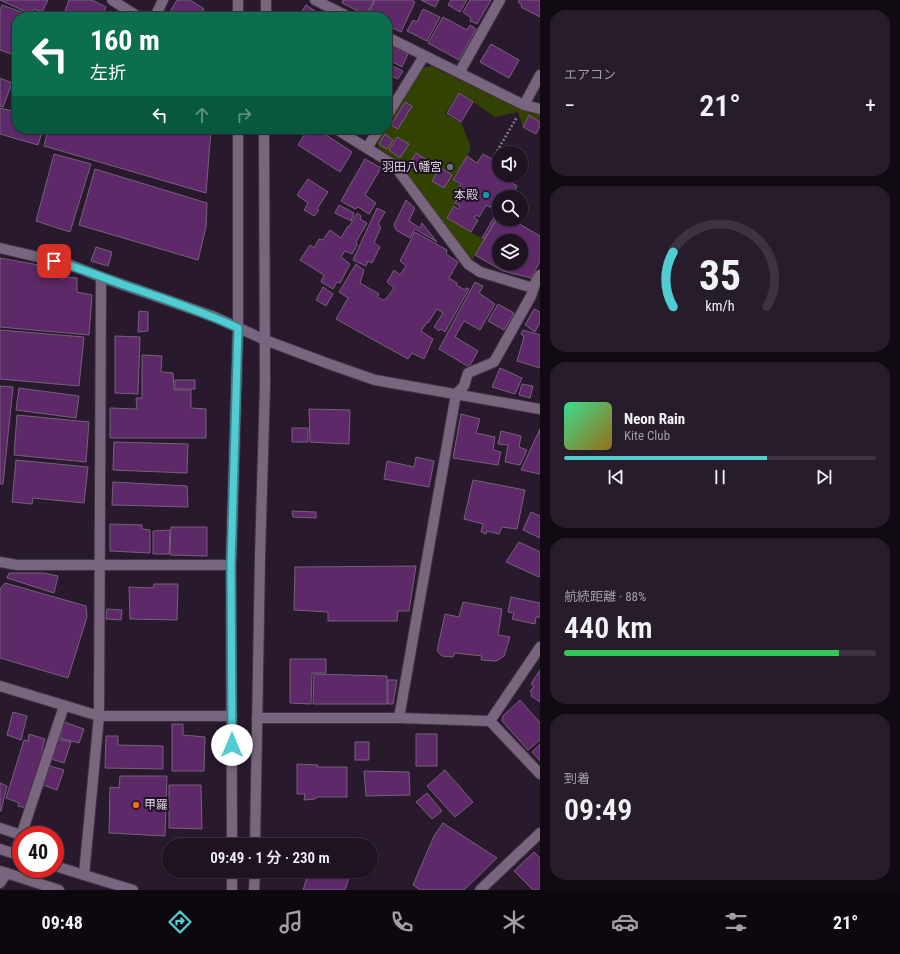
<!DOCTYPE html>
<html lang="ja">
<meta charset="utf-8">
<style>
body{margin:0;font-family:"Roboto Condensed","Noto Sans JP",sans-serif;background:#271c2a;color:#f1f3f6;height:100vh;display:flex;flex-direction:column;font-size:15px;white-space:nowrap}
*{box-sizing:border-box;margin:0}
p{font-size:13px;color:#a19ea5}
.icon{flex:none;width:22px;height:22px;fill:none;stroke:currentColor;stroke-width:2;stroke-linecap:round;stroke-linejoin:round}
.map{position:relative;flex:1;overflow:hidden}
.drawer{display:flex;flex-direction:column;gap:10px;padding:10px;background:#110a13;width:360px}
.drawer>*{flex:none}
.banner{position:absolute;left:12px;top:12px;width:380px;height:122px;border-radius:16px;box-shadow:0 1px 3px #0004,0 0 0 1px #3c3240;background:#0b6e4f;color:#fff;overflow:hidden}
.buttons{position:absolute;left:492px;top:146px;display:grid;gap:8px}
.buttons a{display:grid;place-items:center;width:36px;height:36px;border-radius:50%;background:#1f1322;box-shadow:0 1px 3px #0004,0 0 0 1px #3c3240;font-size:20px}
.speed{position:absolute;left:12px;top:826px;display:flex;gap:8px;font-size:20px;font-weight:700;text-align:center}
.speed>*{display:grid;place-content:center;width:52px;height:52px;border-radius:50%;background:#1f1322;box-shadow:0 1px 3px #0004,0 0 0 1px #3c3240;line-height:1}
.speed .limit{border:6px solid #d22;background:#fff;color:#111}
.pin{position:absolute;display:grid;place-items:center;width:34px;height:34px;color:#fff;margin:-17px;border-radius:8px;box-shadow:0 2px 6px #0006}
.me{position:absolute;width:44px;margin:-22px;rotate:0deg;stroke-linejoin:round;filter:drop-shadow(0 0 3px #0008)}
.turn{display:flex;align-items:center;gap:14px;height:84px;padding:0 12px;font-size:18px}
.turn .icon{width:52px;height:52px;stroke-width:2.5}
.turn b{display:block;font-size:28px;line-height:34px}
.lanes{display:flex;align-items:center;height:38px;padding:0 12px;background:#0003;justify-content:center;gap:20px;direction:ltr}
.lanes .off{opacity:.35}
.big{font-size:30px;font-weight:600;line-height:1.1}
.drawer .tile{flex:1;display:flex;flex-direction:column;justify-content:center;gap:6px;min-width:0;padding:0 14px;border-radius:16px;background:#271c2a}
.drawer .dial{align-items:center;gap:0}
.dial svg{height:104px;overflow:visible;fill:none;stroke:#3c3240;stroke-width:7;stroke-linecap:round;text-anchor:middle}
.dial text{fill:#f1f3f6;stroke:none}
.song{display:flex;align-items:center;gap:12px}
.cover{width:48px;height:48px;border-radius:6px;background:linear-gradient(135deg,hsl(150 70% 55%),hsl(40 70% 35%))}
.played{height:4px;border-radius:2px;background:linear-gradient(90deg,#51ccd2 65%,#3c3240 65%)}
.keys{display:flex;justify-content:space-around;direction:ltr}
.heat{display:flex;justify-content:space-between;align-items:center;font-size:22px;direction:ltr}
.charge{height:6px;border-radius:3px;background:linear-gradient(90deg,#34c759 88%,#3c3240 0)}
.trip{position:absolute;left:162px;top:838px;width:216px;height:40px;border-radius:20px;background:#1f1322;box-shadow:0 1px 3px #0004,0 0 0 1px #3c3240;font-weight:600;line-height:40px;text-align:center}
.tab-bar{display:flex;height:64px;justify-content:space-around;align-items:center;background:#0c080e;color:#a19ea5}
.tab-bar .icon{width:28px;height:28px}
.tab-bar .on{color:#51ccd2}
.tab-bar b{font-size:18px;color:#f1f3f6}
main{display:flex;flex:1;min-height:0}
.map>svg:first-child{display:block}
.green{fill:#324301}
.building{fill:#5d2968;stroke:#756279;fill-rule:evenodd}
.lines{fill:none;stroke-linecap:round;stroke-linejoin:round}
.street-casing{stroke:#413544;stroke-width:12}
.secondary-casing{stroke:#413544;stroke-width:12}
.path{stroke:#847787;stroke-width:2.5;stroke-dasharray:2 2;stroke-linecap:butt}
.street{stroke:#79667e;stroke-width:10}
.secondary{stroke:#79667e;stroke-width:10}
.route-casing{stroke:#358588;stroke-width:10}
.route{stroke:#51ccd2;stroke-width:7}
.worship-dot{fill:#6b7280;stroke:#1f1023;stroke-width:1.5}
.culture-dot{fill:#0f9aa8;stroke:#1f1023;stroke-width:1.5}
.food-dot{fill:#e8710a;stroke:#1f1023;stroke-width:1.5}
.labels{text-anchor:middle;stroke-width:4;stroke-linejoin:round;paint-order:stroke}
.poi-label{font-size:12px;fill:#dbd0dd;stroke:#1f1023;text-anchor:end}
</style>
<main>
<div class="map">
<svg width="540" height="890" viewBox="0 0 540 890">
<rect width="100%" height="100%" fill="#29192d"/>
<path class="green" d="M431,66L520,109L540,115V121L529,115L523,127L518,112L495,117L459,92L445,113L461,123L470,144V151L452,180L460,185L457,190L461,192L447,218L484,240L472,260L394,158L379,148L377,141L384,129H387V125L422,68Z"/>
<path class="building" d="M0,0H48L42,12L34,9L31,14Z
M69,0H92L106,7L102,17H69L64,14Z
M177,0H190L204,9L201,14L206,17H170L168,15Z
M343,0H374L366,15L342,3Z
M375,0H412L415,2L401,32L387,25V17H371L368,15Z
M421,0H439L435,7Z
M451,0H467L460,12L448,5Z
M470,0H491L477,24L470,21L471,18L463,12Z
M519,0H540V17L521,7L522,5L518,2Z
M2,5L35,17H17V56L0,50V10Z
M306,5L324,17H298Z
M423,9L440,17L427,41L407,31L413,20L417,22Z
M110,11L124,17H107Z
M443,17L467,30L470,25L476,29L459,60L428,43Z
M387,42L408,54L402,67L387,59Z
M491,44L519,60L509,78L480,62Z
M388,64L403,71L398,79L387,74Z
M0,78L12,83L3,107L0,106Z
M387,81L392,84L390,87L393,89L390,93L391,96L387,101Z
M459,93L473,102L461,122L447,113Z
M405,102L412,106L398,129L391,125Z
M0,108L17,112V129H43L38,145L0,134Z
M529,115L540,122V126L536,134L523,127Z
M48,129H95L105,132V129H210L211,130L206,193L44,146Z
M308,129H317L352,152L340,172L298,145Z
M385,134L393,140L387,149L379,144Z
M397,137L409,144L400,158L389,150Z
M416,153L427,160L420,173L408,166Z
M54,154L91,164L70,232L36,221Z
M483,154L499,163V175H501L500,176L517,186L511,197H499V205L495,203L492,208L486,205L479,217L476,215L474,218L478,220L471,232L447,218L454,206L458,209L460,206L455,203L461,192L457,190L461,184L453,180L467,156L477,163Z
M365,159L381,168L365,195L376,203L369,214L358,207L355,209L341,201Z
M440,167L452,175L444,188L432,181Z
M95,169L207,203L206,227L198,260L79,225Z
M308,179L328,192L317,209L319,210L314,216L304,210L308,203L297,195Z
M406,200L415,208L409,221L420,228L422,223L437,242L415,229L410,238L396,230L394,225Z
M339,205L354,213L351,221L335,213Z
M377,208L385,212L378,224L381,227L374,243L380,247L372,263L368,261L366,266L353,260Z
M499,209V215L485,239L482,238Z
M357,213L361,216L360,219L367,223L356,242L357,245L352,254L345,251L341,257L350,264L340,283L337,282L333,289L321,282L324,275L300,260L310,245L314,248L319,239L323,240L330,230L341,238L348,226L349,227Z
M499,215V219H511L540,236V261L531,278L503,271L475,255ZM499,241H521V263H499Z
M415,232L447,250L446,254L458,262L449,278L457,283L456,285L465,290L466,288L469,289L445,332L441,329L439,331L434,327L443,313L437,309L428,323L427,322L421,331L433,339L424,359L412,353L408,359L336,319L348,298L339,292L356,264L364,270L360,283L379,294L377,297L383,300L386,299L394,288L387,282L394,270L400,275L406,266L400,261Z
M96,247L112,252L108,266L91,261Z
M0,258L50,267L49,275L59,276L63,280L65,277L77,278V292L92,295L89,335L0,327Z
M475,282L483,286L479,293L495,304L480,330L464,321L455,337L478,351L469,367L439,349Z
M323,287L333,294L326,306L316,300Z
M498,304L514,313L504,330L488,321Z
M534,309L540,312V322L535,332L525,325Z
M139,311L148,312V331L138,332Z
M0,330L84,337L79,386L0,379Z
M523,330L540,335V368L517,361L524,337L521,334Z
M115,336L140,337L138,394L115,393Z
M142,355L162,356L161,372L173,373L174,390H191V408L206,409V438H110V408L137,409L136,398H142Z
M500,368L522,378L515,394L492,387Z
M175,380H195V389H175Z
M522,384L533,386L530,398L519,395Z
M0,386L13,387L3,484H0Z
M19,388L79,396L76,418L16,410Z
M309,409L350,410L349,444L310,442Z
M461,414L480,419L476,433L495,437L493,450L501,452L498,465L453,458Z
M17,415L89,422L86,462L14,455Z
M292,428H308V442H292Z
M540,429V474L521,470Z
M501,431L521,436L519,447L527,450L520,465L505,462L508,445L498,444Z
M114,442L188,444L187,473L113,470Z
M416,457L434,461L429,487L384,479L387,461L414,467Z
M16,460L88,467L84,503L33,498L32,504L12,502Z
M473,480L525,490L517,529L502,527L499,534L487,531L486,534L481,532L483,524L464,519Z
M113,482L187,486L188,507L112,505Z
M292,511L316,512V518L293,517Z
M531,512L540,516V538L523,530Z
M110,524L142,525V529L150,530V553L110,551Z
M171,527H207V556L170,555Z
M170,530L169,554H153V531Z
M519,542L540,552V575L539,577L506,562Z
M416,566L409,611H398L397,621H328V612L294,610L295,567Z
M9,573H44L58,576L54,593L7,578Z
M5,583L86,606L87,617L68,678L0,658V589Z
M154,584H178L177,620L130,619L129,587L153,588Z
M511,597L540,603V617H536L535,624L512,619L514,613L508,612Z
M463,602L502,609L498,635L510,637L504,656L496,661L481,660L482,656L455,653L453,657L442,656L437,651L445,614L459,617Z
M107,609L122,610L121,620L106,619Z
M290,659H326V673H312L311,704L290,703Z
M540,670V702L531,696L532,694L530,692L534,686L531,684Z
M314,674L387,676V704H313Z
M388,680H397L393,704H388Z
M520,700L540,723V740L528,750L502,721L503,716Z
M13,712L27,716L21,740L7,735Z
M64,722L84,729L79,743L60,738Z
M172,724H183V735L205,737L204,771H172Z
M29,734L45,739L42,749L44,750L26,808L18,806L19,803L6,798L24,740L28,741Z
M416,734H437V766H416Z
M106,736H118V745L163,746V769L105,768Z
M57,739L71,742L64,763L51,759Z
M355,742H369V760H355Z
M540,744V761L532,752Z
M297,764L318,765L317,767H347V797H317L315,799L304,800L305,794H297Z
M50,766L64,770L57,790L43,785Z
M445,770L473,802L455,817L427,786Z
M364,771L409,772L410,795L366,796Z
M120,776H167L165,836L109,833L110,787L119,788Z
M0,783L7,786L1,811H0Z
M169,785H201L202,829L169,828Z
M427,793L442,811L432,819L416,802Z
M443,823L497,858L464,890H420L413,885L434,836Z
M534,852L540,858V890H533L514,871Z
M309,871H326L329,872L330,871H351L345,890H303Z"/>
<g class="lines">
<defs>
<path id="street" d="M112,0L137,16L147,17
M315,0L349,17
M155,17L163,0
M387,37L524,105L540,109
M459,73L500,0
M524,105L540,75
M387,116L424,56
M336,129L394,165L468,264L480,272L533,288
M367,148L379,129
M0,248L68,264L101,277L215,317L265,340L329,364L375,380L540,409
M0,562L17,565H231
M0,686L99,716H232
M257,718H399L490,721L540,774
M399,718L456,394L464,386L468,373L494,362L531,296L536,281L540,275
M490,721L540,647
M0,828L21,835
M15,854L64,706
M84,875L99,716L101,277
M0,883L7,873
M480,890L540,833"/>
<path id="secondary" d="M238,17V0
M266,17V0
M232,845L231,565L238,327V129
M255,845L260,557L265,386L264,129
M0,849L21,856
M55,866L133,890
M0,871L59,890
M232,871V890
M254,890L255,871"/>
</defs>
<use href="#street" class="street-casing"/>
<use href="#secondary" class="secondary-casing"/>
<path class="path" d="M493,158L517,117"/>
<use href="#street" class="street"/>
<use href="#secondary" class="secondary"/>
</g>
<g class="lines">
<defs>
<path id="route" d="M54,261C79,267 103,278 127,286C164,299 202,311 238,328L231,565L232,745"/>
</defs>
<use href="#route" class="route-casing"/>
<use href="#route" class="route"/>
</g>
<circle class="worship-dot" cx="450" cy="167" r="4"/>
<circle class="culture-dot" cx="486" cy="195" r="4"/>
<circle class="food-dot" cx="136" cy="805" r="4"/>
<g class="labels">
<g class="poi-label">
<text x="442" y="171">羽田八幡宮</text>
<text x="478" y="199">本殿</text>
<text x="144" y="809" text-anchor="start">甲羅</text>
</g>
</g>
</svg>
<div class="buttons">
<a><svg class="icon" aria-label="sound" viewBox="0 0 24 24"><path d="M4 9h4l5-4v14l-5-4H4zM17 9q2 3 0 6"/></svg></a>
<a><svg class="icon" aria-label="search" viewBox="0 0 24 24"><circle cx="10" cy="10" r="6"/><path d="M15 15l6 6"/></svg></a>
<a><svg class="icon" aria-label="layers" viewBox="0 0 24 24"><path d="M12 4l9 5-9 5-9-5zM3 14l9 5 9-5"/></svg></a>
</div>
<div class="speed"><div class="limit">40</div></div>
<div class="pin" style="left:54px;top:261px;background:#d93025"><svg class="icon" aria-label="arrive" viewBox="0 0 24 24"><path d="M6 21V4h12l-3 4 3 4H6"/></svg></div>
<svg class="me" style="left:232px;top:745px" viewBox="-20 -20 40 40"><circle r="19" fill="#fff"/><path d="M0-13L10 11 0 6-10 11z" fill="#51ccd2"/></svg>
<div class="trip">09:49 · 1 分 · 230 m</div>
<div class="banner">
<div class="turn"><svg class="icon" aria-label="left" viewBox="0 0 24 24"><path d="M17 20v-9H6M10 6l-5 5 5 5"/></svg><div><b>160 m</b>左折</div></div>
<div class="lanes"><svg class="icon" aria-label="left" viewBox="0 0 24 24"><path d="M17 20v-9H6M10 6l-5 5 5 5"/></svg><svg class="icon off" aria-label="ahead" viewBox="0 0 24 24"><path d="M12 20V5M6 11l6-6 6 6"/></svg><svg class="icon off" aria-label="right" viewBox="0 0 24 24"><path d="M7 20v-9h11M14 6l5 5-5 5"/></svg></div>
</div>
</div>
<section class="drawer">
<div class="tile"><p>エアコン</p>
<div class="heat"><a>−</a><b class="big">21°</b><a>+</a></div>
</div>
<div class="tile dial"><svg viewBox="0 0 100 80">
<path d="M14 69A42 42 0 1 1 86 69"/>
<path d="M14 69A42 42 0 0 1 14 27" stroke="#51ccd2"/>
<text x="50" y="56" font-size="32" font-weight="700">35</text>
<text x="50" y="72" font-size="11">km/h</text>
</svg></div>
<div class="tile">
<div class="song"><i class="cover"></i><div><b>Neon Rain</b><p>Kite Club</p></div></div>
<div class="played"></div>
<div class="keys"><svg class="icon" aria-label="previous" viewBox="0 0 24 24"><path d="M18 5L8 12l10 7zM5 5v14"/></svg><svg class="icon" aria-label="pause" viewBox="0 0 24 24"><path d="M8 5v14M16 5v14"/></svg><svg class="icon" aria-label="next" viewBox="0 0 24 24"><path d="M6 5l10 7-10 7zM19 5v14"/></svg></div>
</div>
<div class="tile"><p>航続距離 · 88%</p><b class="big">440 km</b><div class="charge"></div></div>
<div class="tile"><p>到着</p><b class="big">09:49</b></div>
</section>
</main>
<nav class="tab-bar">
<b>09:48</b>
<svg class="icon on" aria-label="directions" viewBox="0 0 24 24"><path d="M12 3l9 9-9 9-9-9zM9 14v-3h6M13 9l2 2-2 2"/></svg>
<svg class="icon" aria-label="music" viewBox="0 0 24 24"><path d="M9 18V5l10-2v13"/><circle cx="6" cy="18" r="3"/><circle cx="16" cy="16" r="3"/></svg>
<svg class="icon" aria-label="phone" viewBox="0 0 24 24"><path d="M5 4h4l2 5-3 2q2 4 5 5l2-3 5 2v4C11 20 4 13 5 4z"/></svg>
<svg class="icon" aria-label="climate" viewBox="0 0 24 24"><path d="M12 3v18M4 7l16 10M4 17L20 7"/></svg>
<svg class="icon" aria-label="car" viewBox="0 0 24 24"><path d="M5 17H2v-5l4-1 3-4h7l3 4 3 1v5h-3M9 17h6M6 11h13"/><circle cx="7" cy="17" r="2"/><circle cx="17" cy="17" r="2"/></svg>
<svg class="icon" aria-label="filters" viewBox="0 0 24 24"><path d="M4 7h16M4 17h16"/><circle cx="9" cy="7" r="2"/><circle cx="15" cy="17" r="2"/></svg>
<b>21°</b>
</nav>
